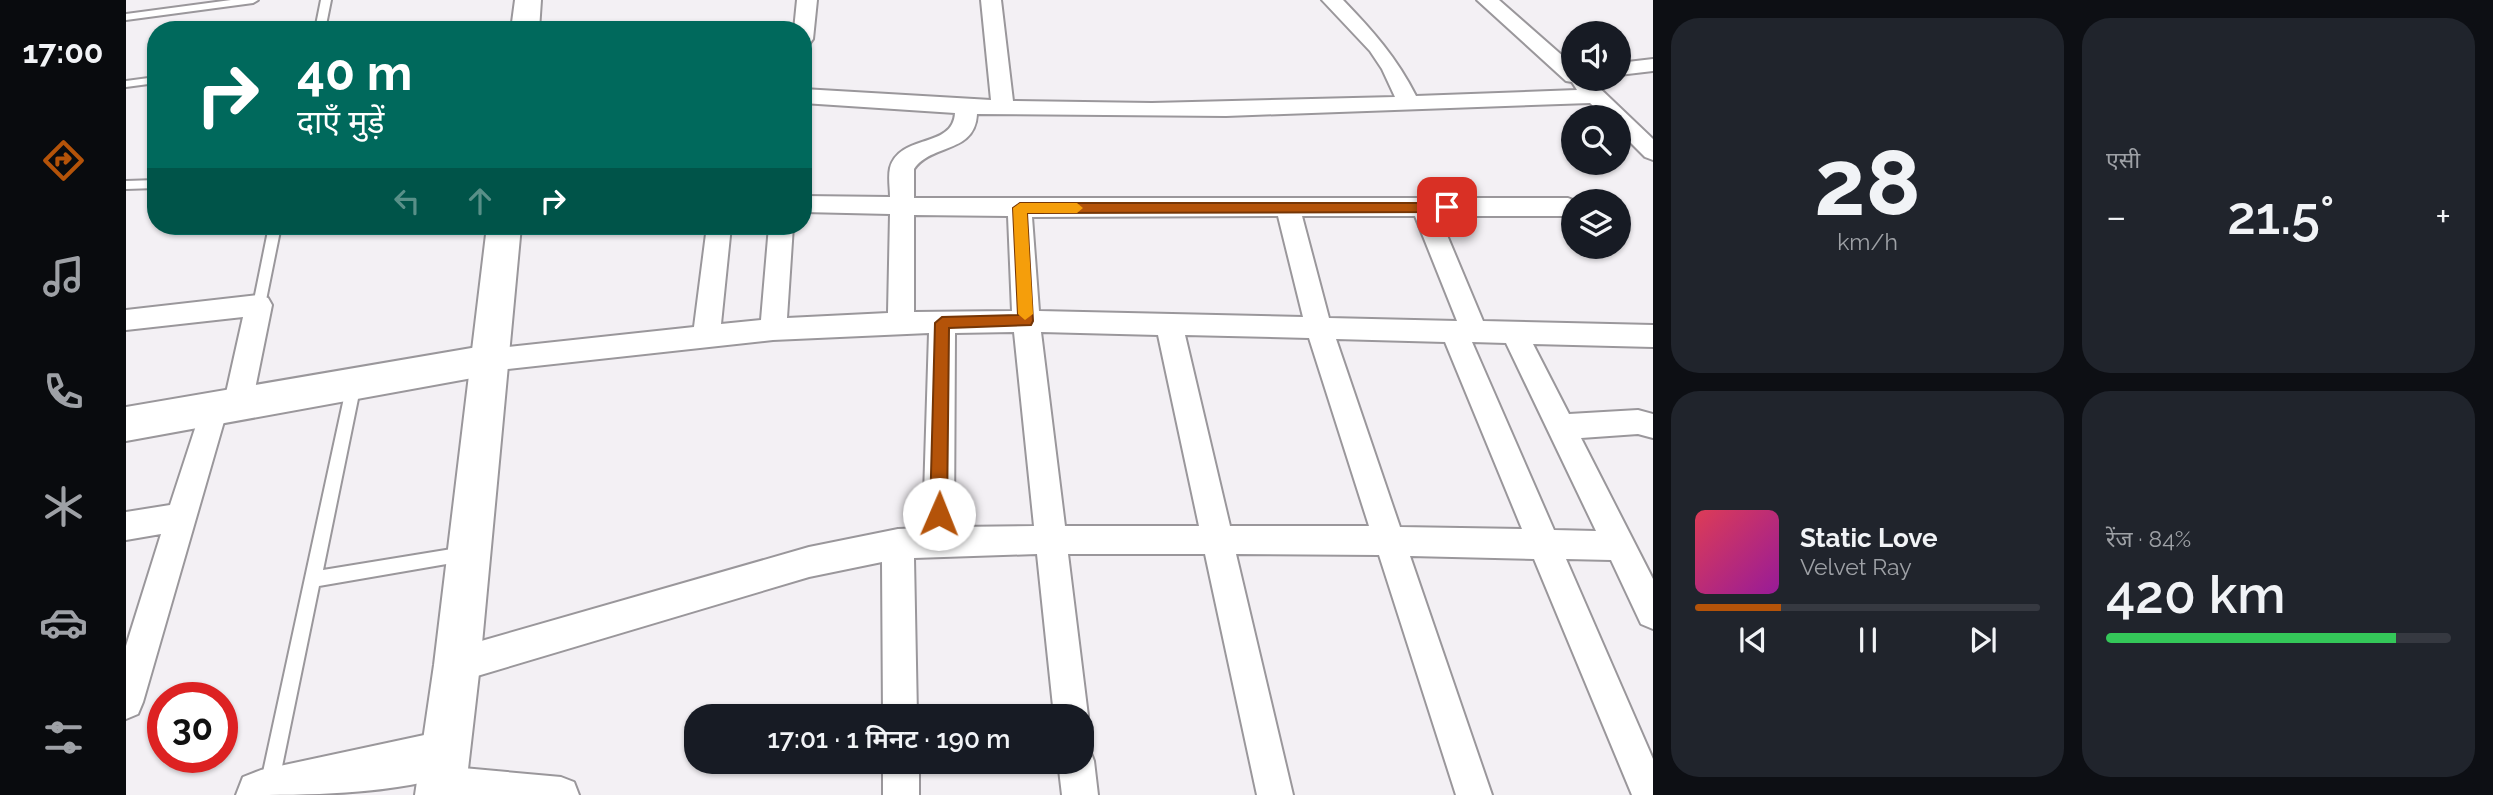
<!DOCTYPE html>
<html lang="hi">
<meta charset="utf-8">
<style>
body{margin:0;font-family:Raleway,"Noto Sans Devanagari",sans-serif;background:#20242c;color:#f1f3f6;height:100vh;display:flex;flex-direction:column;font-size:26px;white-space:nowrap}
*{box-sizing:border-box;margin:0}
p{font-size:23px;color:#9ea1a6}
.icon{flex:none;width:38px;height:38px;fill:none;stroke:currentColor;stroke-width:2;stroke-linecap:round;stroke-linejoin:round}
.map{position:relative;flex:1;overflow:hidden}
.details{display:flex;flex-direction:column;gap:18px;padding:18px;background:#0d0f14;width:840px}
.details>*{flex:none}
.top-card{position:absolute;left:21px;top:21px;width:665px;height:214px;border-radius:28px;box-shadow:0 2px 5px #0004;background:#00695c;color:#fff;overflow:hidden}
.buttons{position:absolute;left:1435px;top:21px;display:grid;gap:14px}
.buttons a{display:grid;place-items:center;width:70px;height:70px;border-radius:50%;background:#171b24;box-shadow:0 2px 5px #0004;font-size:35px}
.speed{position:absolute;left:21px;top:682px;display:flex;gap:14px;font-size:35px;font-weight:700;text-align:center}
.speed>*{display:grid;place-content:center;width:91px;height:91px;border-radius:50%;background:#171b24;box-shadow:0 2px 5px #0004;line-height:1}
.speed .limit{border:10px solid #d22;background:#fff;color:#111}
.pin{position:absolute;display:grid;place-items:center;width:60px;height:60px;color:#fff;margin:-30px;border-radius:14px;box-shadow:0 4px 10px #0006}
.me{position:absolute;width:77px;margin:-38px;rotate:1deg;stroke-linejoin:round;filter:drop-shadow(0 0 5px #0008)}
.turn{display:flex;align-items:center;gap:24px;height:147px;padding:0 35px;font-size:32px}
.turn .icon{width:91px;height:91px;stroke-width:2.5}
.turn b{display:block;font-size:49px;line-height:60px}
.lanes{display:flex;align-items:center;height:66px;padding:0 35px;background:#0003;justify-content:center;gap:35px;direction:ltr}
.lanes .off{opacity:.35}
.big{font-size:52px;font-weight:600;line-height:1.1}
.details .tile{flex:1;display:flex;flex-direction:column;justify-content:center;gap:10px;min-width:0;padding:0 24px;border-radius:28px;background:#20242c}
.details .dial{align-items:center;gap:0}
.dial b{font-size:91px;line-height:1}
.song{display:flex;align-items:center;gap:21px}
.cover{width:84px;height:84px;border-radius:10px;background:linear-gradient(135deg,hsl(350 70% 55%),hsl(300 70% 35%))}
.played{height:7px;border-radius:4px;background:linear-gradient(90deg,#b45309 25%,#363941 25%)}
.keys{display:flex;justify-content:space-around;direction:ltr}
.heat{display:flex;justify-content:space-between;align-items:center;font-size:38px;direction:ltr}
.charge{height:10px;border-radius:5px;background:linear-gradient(90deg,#34c759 84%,#363941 0)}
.details .tiles{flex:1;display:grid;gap:18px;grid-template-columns:repeat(2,1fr)}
.trip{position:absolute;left:558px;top:704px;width:410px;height:70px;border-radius:28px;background:#171b24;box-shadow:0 2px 5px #0004;font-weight:600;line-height:70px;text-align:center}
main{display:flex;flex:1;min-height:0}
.tab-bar{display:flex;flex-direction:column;width:126px;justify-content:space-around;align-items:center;background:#090b0e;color:#9ea1a6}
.tab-bar .icon{width:49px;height:49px}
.tab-bar .current{color:#b45309}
.tab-bar b{font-size:32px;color:#f1f3f6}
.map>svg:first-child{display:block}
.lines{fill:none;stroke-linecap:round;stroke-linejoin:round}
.lane-casing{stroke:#9a979b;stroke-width:4}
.street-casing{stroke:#9a979b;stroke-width:4}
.secondary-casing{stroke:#9a979b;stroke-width:4}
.primary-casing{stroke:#9a979b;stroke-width:4}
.lane{fill:#fff;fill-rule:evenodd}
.street{fill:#fff;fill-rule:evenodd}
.secondary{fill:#fff;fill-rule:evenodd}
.primary{fill:#fff;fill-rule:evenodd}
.route{fill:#b45309;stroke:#753606;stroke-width:2}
.slow{fill:#f59e0b}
</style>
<main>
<nav class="tab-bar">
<b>17:00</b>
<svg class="icon current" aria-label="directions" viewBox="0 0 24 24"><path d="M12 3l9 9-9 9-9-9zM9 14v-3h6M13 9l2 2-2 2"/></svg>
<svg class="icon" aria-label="music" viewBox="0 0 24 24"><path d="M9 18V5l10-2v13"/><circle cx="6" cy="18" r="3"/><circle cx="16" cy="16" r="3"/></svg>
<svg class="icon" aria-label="phone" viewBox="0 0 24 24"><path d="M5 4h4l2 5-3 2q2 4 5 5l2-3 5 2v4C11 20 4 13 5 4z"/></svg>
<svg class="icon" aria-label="climate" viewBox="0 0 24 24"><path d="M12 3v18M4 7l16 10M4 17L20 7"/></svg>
<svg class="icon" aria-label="car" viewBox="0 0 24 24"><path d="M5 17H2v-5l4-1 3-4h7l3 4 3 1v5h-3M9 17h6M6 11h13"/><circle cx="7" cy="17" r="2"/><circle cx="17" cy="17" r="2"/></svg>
<svg class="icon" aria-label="filters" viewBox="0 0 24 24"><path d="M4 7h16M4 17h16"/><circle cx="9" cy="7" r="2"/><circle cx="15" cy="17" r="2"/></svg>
</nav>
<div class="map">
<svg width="1527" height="795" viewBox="0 0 1527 795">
<rect width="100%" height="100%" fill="#f3f0f4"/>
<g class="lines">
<defs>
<path id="lane" d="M105,0H132L127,3L0,20V14Z
M195,0H205L199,30H189Z
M30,77V83L0,87V81Z
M30,180V188L0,189V181Z
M143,226H155L139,305L133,310L127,305Z
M228,378L233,380L235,384L197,570L338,547L344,549L346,554L344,559L338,561L193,586L152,786L149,792L143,795L137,792L134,786L221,384L223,380Z"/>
<path id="street" d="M671,0H691L687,39L684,43L677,45V30H668Z
M855,0H875L887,101L1026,103L1269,97L1256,69L1244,51L1196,0H1217C1246,30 1271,58 1290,96L1451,90L1446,82L1440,81L1351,0H1373L1447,65V79H1464L1527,139V160L1519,157L1493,131V117H1479L1464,103L1100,116L851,114C849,154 806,143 788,169V198H1442L1450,201H1447V214L1442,216H1313L1357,321L1527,325V347L1407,344L1443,414L1512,410L1527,414V438L1512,434L1455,438L1527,579V629L1515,624L1485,560L1440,559L1527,759V795H1506L1408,559L1284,556L1366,795H1330L1253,555L1110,554L1167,795H1131L1079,554H942L962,716L956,729V716H928L911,554L788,558L791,716H757L756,562L683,577L331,682L319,677L314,665L319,653L331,648L683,547L772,529L797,528L803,333L647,340L363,371L353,368L349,360L353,352L363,349L568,327L581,226H605L595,324L635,320L643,226H667L661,318L762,313L764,214L677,212V196L764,197C764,188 762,177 764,168C774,133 827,149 829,113L677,103V89L865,100ZM788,215L882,216L886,311L788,312ZM1152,216L1177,317L913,311L906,217ZM1176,216H1289L1331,321L1203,318ZM888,332L908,526L828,527L829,333ZM915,332L1032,335L1073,526H939ZM1059,335L1183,338L1243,526H1104ZM1210,339L1319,342L1396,529L1274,527ZM1346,342L1380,343L1470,531L1428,530Z
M1527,59V71L1493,75V63Z
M133,295L142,298L146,305L126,404L122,412L112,416L101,411L17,702L12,714L0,719V646L35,534L0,540V512L44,505L78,401L88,397L98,402L117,317L0,330V310Z
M956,745L963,748L968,761L972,795H936L932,761H956Z
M757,761H793V795H757Z
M315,766L435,777L448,782L453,795H301L297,784L302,771Z"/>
<path id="secondary" d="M363,345L376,349L382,360L376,371L363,375L0,441V407Z
M317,731L334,739L342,756L334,773C263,795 185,795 110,795L117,777L135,770Z"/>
<path id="primary" d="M389,0H415L413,30H385Z
M361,226H395L354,665L339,795H289L308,665Z"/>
</defs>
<use href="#lane" class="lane-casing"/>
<use href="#street" class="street-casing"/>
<use href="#secondary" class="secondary-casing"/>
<use href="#primary" class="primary-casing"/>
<use href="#lane" class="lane"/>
<use href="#street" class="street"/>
<use href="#secondary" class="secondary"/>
<use href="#primary" class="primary"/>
</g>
<path class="route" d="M894,203H1321L1328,207L1321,212L901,213L907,321L905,325L823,328L821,514L819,520L813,522L807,520L804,514L809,323L816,317L892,315L887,208Z"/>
<path class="slow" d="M894,203H951L957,208L951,213H901L907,314L899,320L892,314L887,208Z"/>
</svg>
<div class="buttons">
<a><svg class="icon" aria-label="sound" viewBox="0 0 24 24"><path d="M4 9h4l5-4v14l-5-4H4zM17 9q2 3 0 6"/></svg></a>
<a><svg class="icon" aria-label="search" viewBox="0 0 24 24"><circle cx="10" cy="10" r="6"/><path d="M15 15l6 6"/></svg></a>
<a><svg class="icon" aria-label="layers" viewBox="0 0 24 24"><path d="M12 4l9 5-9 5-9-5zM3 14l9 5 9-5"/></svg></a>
</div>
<div class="speed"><div class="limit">30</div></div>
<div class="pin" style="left:1321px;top:207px;background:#d93025"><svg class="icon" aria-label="arrive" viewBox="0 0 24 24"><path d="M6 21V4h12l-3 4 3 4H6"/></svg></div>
<svg class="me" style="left:813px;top:514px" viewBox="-20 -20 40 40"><circle r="19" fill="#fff"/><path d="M0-13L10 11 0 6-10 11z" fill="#b45309"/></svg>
<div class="trip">17:01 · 1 मिनट · 190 m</div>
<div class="top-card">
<div class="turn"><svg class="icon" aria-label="right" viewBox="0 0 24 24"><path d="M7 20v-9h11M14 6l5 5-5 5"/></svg><div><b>40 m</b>दाएँ मुड़ें</div></div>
<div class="lanes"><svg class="icon off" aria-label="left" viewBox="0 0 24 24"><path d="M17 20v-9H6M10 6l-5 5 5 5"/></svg><svg class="icon off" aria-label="ahead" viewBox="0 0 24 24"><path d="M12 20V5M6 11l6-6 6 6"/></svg><svg class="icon" aria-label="right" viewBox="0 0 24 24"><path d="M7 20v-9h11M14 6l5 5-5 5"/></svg></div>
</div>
</div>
<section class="details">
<div class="tiles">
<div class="tile dial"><b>28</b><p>km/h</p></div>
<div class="tile"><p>एसी</p>
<div class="heat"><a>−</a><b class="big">21.5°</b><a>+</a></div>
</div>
<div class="tile">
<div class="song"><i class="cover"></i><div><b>Static Love</b><p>Velvet Ray</p></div></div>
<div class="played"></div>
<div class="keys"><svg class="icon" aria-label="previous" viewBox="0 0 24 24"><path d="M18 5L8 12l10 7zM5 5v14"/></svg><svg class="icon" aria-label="pause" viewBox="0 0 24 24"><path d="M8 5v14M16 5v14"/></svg><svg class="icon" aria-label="next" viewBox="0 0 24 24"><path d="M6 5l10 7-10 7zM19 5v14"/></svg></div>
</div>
<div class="tile"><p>रेंज · 84%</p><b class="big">420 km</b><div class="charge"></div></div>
</div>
</section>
</main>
